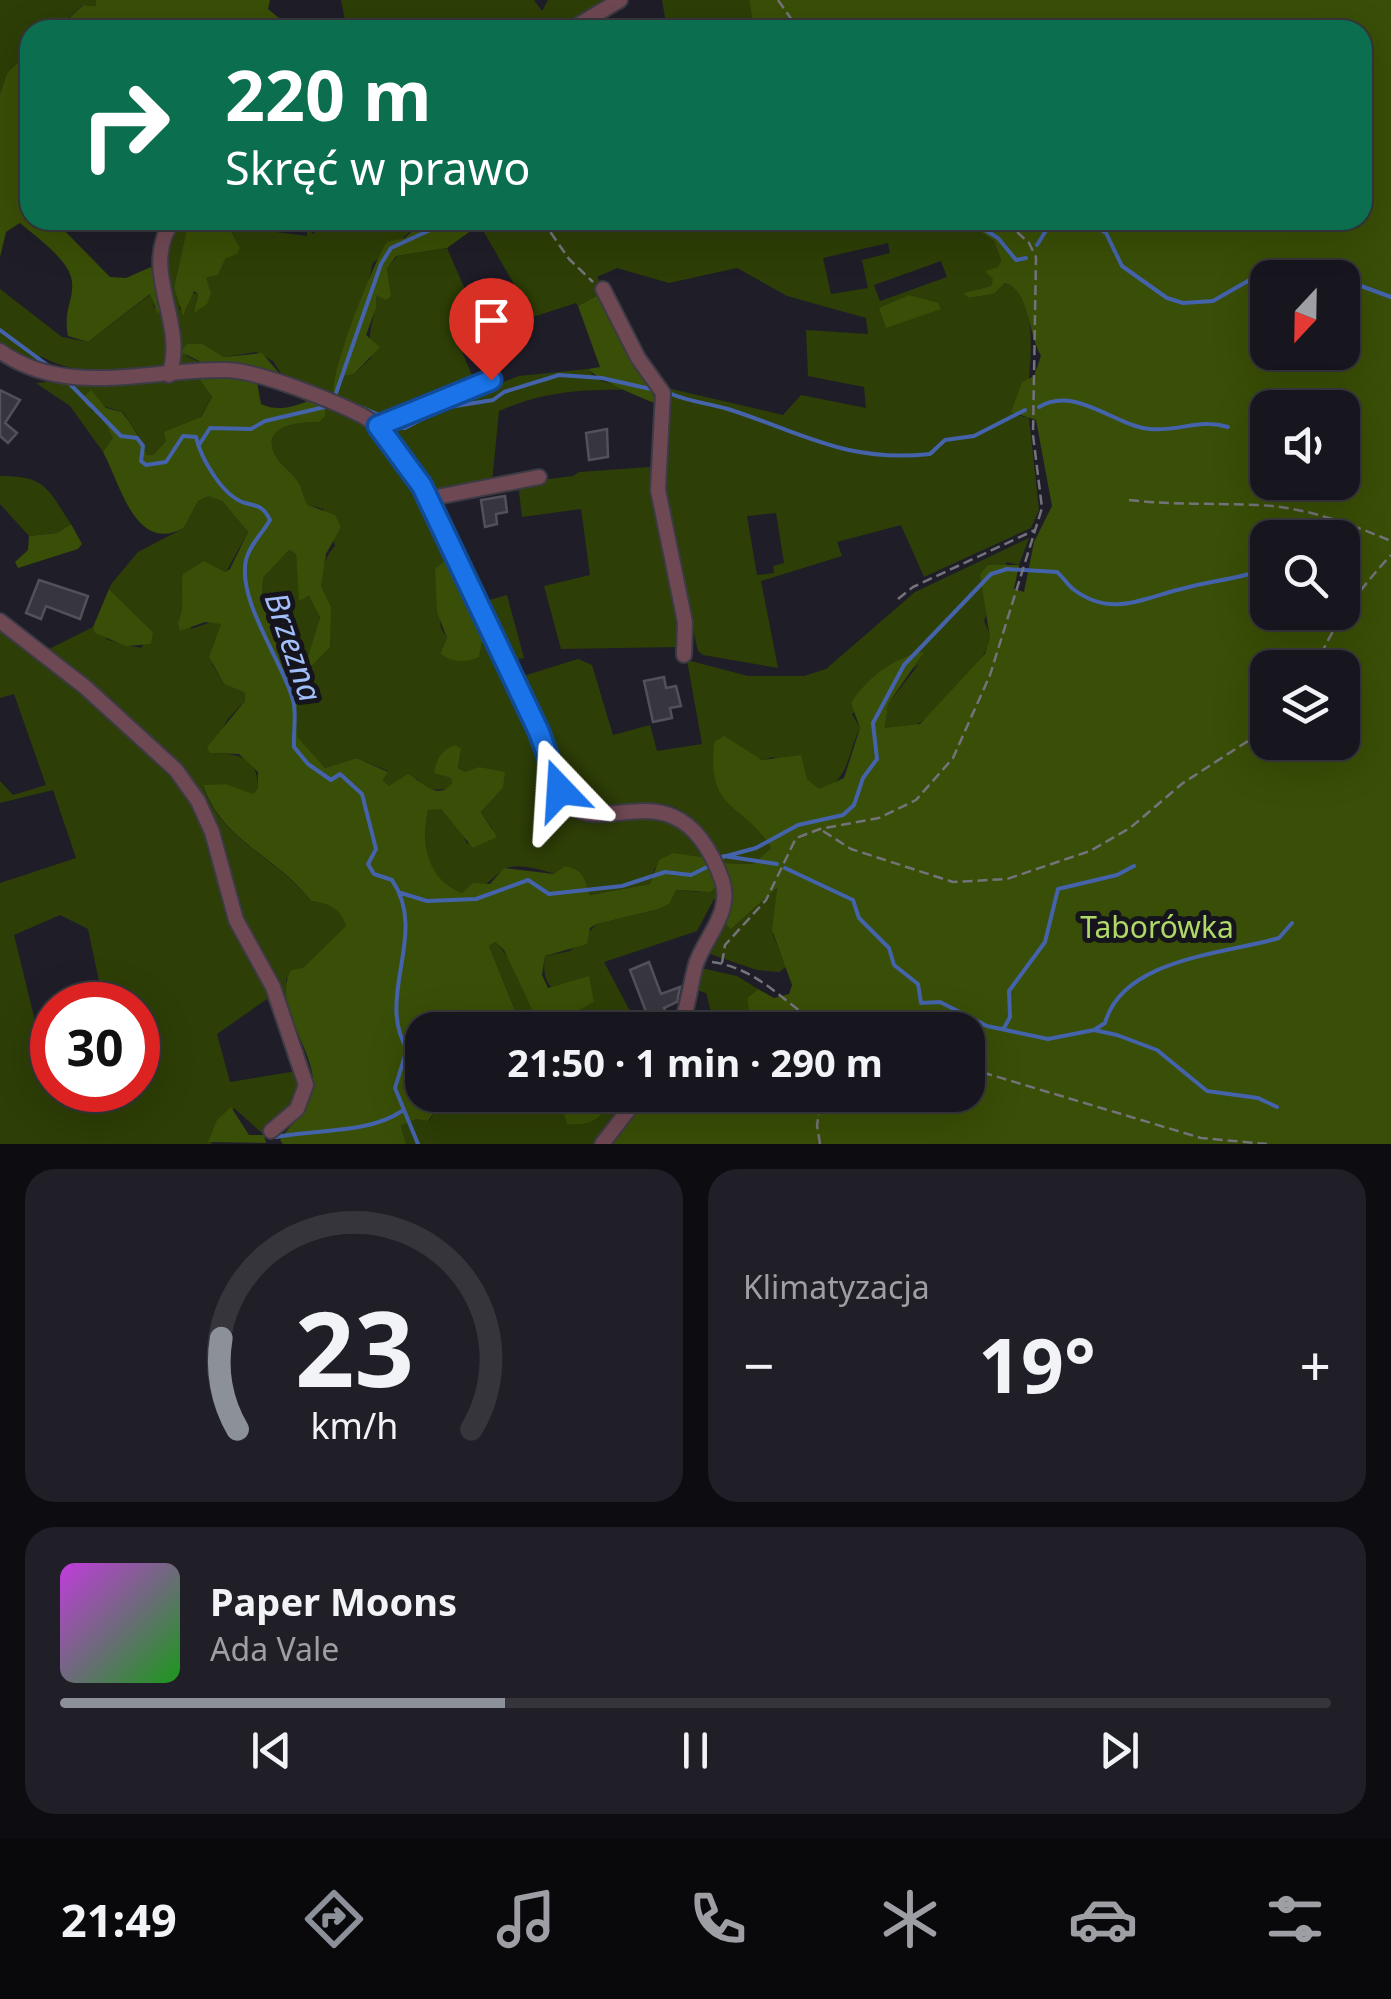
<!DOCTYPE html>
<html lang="pl">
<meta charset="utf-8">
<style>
body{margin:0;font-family:"Noto Sans",sans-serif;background:#201f27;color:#f1f3f6;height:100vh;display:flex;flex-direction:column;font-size:38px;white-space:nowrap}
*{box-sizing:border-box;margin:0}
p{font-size:32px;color:#9e9fa4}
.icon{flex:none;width:55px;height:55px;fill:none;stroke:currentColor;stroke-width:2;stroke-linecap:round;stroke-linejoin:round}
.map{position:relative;height:1144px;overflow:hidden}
.panel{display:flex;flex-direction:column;gap:25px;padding:25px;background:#0d0c10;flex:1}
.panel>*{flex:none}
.guide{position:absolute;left:20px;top:20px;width:1352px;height:210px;border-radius:30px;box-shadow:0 10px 40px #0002,0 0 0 2px #36353c;background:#0b6e4f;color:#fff;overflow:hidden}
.needle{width:65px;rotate:202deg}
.tools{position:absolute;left:1250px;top:260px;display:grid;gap:20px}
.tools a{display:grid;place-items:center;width:110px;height:110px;border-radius:20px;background:#17161e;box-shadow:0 10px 40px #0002,0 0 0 2px #36353c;font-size:50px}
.speed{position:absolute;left:30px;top:982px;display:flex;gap:20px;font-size:50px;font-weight:700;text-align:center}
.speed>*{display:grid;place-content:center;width:130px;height:130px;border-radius:50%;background:#17161e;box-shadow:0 10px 40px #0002,0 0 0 2px #36353c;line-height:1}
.speed .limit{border:15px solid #d22;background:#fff;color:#111}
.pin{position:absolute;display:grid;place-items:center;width:85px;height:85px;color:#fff;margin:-102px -42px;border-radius:50% 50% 50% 0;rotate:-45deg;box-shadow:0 0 10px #0007}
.pin .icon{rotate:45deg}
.me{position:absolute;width:110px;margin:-55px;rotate:340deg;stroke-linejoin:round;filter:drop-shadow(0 0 8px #0008)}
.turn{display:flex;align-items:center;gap:35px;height:210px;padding:0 40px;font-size:45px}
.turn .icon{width:130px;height:130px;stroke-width:2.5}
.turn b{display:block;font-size:70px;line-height:85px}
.big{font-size:75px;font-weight:700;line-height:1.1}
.panel .tile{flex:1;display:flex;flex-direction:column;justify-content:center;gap:15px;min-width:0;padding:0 35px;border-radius:30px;background:#201f27}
.panel .dial{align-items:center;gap:0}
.dial svg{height:260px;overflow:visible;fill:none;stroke:#36353c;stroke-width:7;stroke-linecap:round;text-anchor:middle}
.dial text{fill:#f1f3f6;stroke:none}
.song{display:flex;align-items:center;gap:30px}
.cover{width:120px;height:120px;border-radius:15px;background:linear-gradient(135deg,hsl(290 70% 55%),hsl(120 70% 35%))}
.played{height:10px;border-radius:5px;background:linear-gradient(90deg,#8c9099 35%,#36353c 35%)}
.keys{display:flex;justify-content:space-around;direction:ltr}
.heat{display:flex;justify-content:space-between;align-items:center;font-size:55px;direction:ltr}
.panel .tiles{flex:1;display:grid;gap:25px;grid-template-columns:1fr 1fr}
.tile:last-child{grid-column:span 2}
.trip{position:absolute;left:405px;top:1012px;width:580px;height:100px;border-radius:30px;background:#17161e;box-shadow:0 10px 40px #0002,0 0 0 2px #36353c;font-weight:700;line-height:100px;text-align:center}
.tabs{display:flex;height:160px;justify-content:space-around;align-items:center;background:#09090c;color:#9e9fa4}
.tabs .icon{width:70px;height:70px}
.tabs .current{color:#8c9099}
.tabs b{font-size:45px;color:#f1f3f6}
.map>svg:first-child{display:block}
.green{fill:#2d3e06;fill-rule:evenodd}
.forest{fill:#394e06;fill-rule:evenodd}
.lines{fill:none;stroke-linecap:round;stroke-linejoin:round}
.stream{stroke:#4463aa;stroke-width:4}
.building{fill:#373640;stroke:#51505b;stroke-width:2.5}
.minor-casing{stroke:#3c3b45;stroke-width:18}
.path{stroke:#74737c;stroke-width:2.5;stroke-dasharray:10 5;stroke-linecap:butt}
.minor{stroke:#6e4853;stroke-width:14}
.route-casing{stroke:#114b97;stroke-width:25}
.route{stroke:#1a73e8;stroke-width:18}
.labels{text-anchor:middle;stroke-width:10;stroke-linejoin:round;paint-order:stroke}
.park-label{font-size:30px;fill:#afd866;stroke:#16151e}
.water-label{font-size:32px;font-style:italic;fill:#a3bffa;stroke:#16151e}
</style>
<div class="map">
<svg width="1391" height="1144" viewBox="0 0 1391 1144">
<rect width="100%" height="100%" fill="#1f1e28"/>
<path class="green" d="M0,0H96L97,6L82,5L57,30H30V50L7,73L0,94Z
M341,0H534L542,11L548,0H611L557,30H347Z
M662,0H749L754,30H667Z
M178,220H189L174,287L180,295L179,309L185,312L192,293L198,294L195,303L206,285V278L218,275L226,258L240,248L225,220H269L276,232L307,236V226L313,234L330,220H424L373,263L341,387L344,376L354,374L371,358C366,330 376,319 376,294L386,299L390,296L387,269L397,256L447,248L484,333L461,349L476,385L385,415L285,380L273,361L256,352L224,357L203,344L186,356L209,366L184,369L179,364C175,315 152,266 178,220Z
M486,220H964L994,241L1001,260L991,286L964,293L969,298L994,294L1005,283C1037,294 1031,351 1029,379L1022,383L1017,415L1029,418L1039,510L1031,528L924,577L901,525L837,542L842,556L761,581L778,668L703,655L698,651L664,500L667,388L783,415L801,395L866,408L864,387L808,376L806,330L868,334L866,318L787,296L737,268L669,283L617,268L597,277L602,285L600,294L578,306L576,303L533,317L481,227ZM888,243L890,253L862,260L868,288L831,294L823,258ZM941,261L947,277L880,301L874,285ZM776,513L784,563L773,566L774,573L757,575L747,516Z
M0,289L62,337L88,342L151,294L154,308H162L169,341L163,367C121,373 78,377 40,356L41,366L34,365L0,343Z
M588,369L596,379L632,390C583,389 545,391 499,411L492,482L435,495L390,430L396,424L519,376Z
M197,376L212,397L198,421L166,441L153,455H147C142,439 132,426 123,412L103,406L91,410L101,414L114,439L103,452L70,406L36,383L74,379L133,384Z
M325,405L374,428L399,458L449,557L435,570L441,628L447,638L440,653L484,631L538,746L558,803L585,819L652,813L682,826L707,858L655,868L650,884L590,895L586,885C567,878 528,863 510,867C496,870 486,892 464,893C425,894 422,835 428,809H441L460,828L467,844L492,828L481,812L503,788L479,767L466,773L458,768L461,749L452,783L448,789L428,790L417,779L389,786L383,780L388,771L357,758L325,768C315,759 303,751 298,738C289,717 302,670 321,657C321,625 311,570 335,546L323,509L308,505C303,498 303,490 299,483C293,473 283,467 277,458C257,426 298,422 319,422Z
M650,467L653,507L681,642L677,647L561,649L544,586L590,575L581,509L522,517L518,483L573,476L579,472Z
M0,476C46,476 47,488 71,524L57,533L29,536L0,504Z
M208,495L222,501L248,532L226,572L198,565L192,572L191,629L217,620L221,624L212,664L224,684L245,693V701L227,720L210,753C239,754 258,756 258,789L253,795L226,784L203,786C221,841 277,857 311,901C330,904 340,907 347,926L303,969L286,979L290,1015L236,900L186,769L91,683L45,651L93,627L108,640L141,648L153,632L109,589L112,583L138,552L184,528L198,501Z
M1029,538L1019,565L1007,562L984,621C986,626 989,630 990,636C992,657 935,717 916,725C905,730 896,729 885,728L888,704L919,664L852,714L860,728C847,753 850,782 819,790L773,757L763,760L715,742C706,808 744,803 771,848L753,864L723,863C711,848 702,831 689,817C665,791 617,809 587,809L563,788L523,676L578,659L592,665L613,735L650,725L657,751L702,744L687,660L748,676H804L826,669L915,592Z
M289,550L296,554L300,600L310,596L320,617L308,658L262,602L263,578Z
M507,595L524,658L514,660L482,602Z
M0,626L68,680L186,792L218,864L239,936L273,1001L270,1005L267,999L217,1034L230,1082L297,1071C304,1102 283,1114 264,1135L234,1108L211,1144H0V883L76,858L53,790L0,803V781L13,795L46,785L14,694L0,698ZM60,915L88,929L104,1005H138V1090H77L56,1098L52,1090L14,935Z
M718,885L720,901L714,899L697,931L604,962L640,1030L575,1025V1030H523L489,946L495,942C514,959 531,1002 548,1026L582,1008C557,993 540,988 545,956L570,951L597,924L659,909L669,904L675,890L699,892Z
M777,888L773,935L786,967L779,972L757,970L707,953L726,917L731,929Z
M701,968L737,976L758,989L747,998L758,1028L715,1027L706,993L697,990Z
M446,1095H559L561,1107L605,1110L601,1095H636L598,1144H406L401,1126L416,1119L429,1121Z"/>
<path class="forest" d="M96,0H270L268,9L284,22L282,30H57L83,5L96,6Z
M749,0H1391V1144H609L647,1095H968V1030H744L759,1024L750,1014L747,998L758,989L774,998L789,994L792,985L772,930L777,888L731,929L727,925L723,863L753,864L771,848C742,800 707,814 714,742L724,736L762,760L801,755L807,779L819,789L844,778L860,728L851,703C868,677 894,657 924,652L888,704L885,728L920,724L985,654L990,638L980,574L988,565H1019L1014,589L1024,592L1034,542L1052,506L1036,420L1011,412L1022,382L1034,376L1041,356C1027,331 1030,291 1005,283L994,294L969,298L963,293L991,286L993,279L985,271L998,267L1001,260L994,241L964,220H1362V30H754ZM1268,278H1342V352H1268ZM1268,408H1342V482H1268ZM1268,538H1342V612H1268ZM1268,668H1342V742H1268Z
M30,50V220H54L110,277L126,278L151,267C159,277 165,303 158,315L150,294L88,342L68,336C63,308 74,301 72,282C70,260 36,237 20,223L6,232L0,257V94L7,73Z
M189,220H225L240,248L237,254L226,258L218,275L206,278L211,293L207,304L194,313L198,294L194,291L183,316L174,287Z
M424,220H486L447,248L396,256L387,269L391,296L386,300L376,295V308L366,335L380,347L354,374L344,376L334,395C329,374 373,263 387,242L405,238Z
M600,294L658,404C647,401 595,378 588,369L600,367L578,306Z
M909,295L938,303L941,309L886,328L879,308Z
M187,344H203L224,357L262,353L285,380L209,366L181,352Z
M233,375L257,382L261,404C278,412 293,407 310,400L325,405V416L319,422C298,422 257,426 277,458C283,467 293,473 299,483C303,490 303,498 308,505L335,515L341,527L326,554L321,586L331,607L330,647L308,670L294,717L298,738L325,768L357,758L388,772L383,780L389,786L408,774C423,782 437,802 452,783L451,778L434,773C437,758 441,750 456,745L461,749L458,768L465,772L479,767L505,772L503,788L481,812L497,837L473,848L441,809L428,810C421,844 427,880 462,893L473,883L490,884L504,868L554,874L565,866C586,871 583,878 590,895L650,884L659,860L673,853L707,858L718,885L710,892L676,890L669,904L659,909L597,924L590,928L587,944L545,956L542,975L548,988L589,976L594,1002L548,1026H540L504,950L495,942L489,946L523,1030H422V1095H446L428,1121L416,1119L401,1126L406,1144H283L280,1140C290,1124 306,1113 312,1094C322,1057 270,1007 291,970L303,968L346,926C340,907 329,904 311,901C277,856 222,842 203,785L226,784L253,794L258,788V772L239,754L210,753L207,747L245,701V693L224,684L209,657L221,624L205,622L180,631L178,622C186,606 180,592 183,574L204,561L225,572L230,569L248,532L222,501L208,496L198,501L184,528C135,554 121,485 103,452L113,438L101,415L86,405L84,396L91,390L106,408L122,412C133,427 141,439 147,455H153L166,441L164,432L201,417L212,397L197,376ZM289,550L296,554L299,601L309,596L320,617L308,657L262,602L263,578Z
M71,524L82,544L78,549L18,568L15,562L28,550L29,536L57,533Z
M449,557L484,631L479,657C466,663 451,663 440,653L447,638L437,612L435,569Z
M109,589L153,632L151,644L126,646L95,633L93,627Z
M559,1095H601L605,1109C596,1124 583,1125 567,1124Z
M231,1107L249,1135H264L266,1143L208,1142L217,1120Z"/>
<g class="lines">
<path class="stream" d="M969,220L998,238L1016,260L1026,258
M1087,220L1106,233L1122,266L1167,298L1183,303L1213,301L1274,266L1340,278
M1037,245L1047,229L1069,220
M1342,279L1391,297
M0,330L50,367
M67,381L121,436L137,438L143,446L141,461L146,465L166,462L183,436L196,437C201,458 222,496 245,503C258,506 263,506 270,520C262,534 250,544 246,560C237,601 283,662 293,700C297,714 293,732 294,747L308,764L331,780L340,774L362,794L376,849L368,864L374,874L392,880C429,934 375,996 407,1049L395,1088L418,1144
M669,393C689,402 708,403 728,409C803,433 846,463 930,454L945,440L974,436L1025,410
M333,395L379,415
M335,396L381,264L391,248L452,220
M1039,407C1075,385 1115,426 1150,429C1178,432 1200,418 1228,427
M390,427L405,428L443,408L493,400L504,392L559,375L602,378L655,390
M199,445L210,428L251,429L265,421L329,406
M724,856L777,864
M719,858L756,848L798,825L843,815L854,805L863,778L877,759L873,723L904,665L991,574L1007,569L1057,572C1063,577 1067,584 1073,589C1112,619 1145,597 1185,588C1211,581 1237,579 1262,570L1268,556
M785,868L853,900L859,918L889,948L894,965L918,984L921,1003L940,1002L987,1026L1048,1039L1094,1030L1117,1035L1157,1050L1207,1091L1258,1098L1277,1107
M401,893L427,901L476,899L528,880L549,894L622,886L665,872L691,875L709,866
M1004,1028L1010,1017L1009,991L1045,942L1058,889L1117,875L1134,866
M1094,1030L1105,1023C1123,958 1225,954 1279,938L1292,923
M276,1137C316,1129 368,1134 402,1111"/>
</g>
<path class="building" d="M503,289L514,308L490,326L478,307Z
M0,390L20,400L5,423L17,433L8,443L0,436Z
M607,429L608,457L589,460L586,433Z
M505,496L507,512L496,514L497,524L485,527L481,500Z
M39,580L88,596L80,619L46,606L41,619L26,613Z
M664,677L666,688L676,686L681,706L670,708L672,718L653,722L644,681Z
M649,962L661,994L680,987L677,1002L664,1008L667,1015L650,1022L630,970Z"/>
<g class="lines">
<defs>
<path id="minor" d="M570,30L620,0
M603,289L638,358L663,393L658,490L685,622L684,655
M0,351C67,399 152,368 227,370C259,371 334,401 363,416C424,449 470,594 500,656C513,681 526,705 538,730C548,753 551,781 566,800C599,845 678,758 722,880C733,912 705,937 696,964C690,986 688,1009 679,1030
M169,375C188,322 138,271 173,220
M377,426L491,380
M426,495L437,497L539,477
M0,621L85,687L176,770L198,801L212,832L236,920L273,987L306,1085L297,1109L271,1131
M602,1144L640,1095"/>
</defs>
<use href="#minor" class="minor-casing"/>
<path class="path" d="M778,0L799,30
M542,220L569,259L593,282
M1129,500C1172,505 1212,503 1255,505C1302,506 1348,523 1391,541
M898,599L913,587L1035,530
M1315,668C1333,624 1359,590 1391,555
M823,831L851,849L953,882L1007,879L1090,851L1130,828L1183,783L1268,728
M712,962C763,969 787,1009 830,1030
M722,963L725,945L766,900L796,838L820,829L879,818L916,800L953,758L990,675L1042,508L1033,435L1036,257L1029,243L1004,220
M968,1068L1201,1138L1267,1144
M820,1144L817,1125L822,1095"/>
<use href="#minor" class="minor"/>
</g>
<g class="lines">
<defs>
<path id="route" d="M491,380L378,426L422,486L539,732L560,790"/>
</defs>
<use href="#route" class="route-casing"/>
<use href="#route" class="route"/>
</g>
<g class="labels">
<g class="park-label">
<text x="1157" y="938">Taborówka</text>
</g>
<g class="water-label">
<text transform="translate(293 647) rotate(71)" y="11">Brzezna</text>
</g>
</g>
</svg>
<div class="tools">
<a><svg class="needle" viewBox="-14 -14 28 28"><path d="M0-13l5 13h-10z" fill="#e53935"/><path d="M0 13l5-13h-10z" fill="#9e9fa4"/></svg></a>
<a><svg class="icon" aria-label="sound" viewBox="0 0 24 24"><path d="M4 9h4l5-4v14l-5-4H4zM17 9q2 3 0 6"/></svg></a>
<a><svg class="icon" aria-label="search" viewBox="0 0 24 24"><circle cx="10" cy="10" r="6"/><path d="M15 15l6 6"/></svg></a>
<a><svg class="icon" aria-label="layers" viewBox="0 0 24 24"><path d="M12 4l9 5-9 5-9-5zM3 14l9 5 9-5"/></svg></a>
</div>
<div class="speed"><div class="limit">30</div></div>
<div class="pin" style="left:491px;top:380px;background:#d93025"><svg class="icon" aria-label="arrive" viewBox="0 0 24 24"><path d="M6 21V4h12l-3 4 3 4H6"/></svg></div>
<svg class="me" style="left:560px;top:790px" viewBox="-20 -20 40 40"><path d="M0-17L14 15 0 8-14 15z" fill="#1a73e8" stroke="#fff" stroke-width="4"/></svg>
<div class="trip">21:50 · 1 min · 290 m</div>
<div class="guide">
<div class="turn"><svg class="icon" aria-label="right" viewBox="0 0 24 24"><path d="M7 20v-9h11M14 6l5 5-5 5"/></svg><div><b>220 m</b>Skręć w prawo</div></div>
</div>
</div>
<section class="panel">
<div class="tiles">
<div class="tile dial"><svg viewBox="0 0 100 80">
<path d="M14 69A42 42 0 1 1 86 69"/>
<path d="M14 69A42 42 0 0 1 9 41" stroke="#8c9099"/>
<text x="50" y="56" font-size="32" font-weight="700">23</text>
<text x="50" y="72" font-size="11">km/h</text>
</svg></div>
<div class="tile"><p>Klimatyzacja</p>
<div class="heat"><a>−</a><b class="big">19°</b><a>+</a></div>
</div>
<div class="tile">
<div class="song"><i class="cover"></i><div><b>Paper Moons</b><p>Ada Vale</p></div></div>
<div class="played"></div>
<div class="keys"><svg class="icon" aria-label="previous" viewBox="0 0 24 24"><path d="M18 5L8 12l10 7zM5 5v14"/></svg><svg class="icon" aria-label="pause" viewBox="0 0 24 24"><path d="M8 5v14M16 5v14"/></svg><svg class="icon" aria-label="next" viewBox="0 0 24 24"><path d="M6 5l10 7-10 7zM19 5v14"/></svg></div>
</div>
</div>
</section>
<nav class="tabs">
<b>21:49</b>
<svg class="icon current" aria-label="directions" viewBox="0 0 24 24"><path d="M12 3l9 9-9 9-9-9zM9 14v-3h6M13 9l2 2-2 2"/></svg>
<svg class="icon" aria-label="music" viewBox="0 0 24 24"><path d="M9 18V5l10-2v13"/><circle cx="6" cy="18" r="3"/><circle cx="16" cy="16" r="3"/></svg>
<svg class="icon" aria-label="phone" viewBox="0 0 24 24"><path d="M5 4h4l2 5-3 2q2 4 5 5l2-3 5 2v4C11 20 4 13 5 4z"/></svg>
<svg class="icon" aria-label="climate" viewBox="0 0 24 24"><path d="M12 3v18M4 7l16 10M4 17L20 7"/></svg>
<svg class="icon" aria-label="car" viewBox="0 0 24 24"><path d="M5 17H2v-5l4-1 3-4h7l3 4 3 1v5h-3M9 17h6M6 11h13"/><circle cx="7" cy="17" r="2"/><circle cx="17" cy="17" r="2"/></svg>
<svg class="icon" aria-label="filters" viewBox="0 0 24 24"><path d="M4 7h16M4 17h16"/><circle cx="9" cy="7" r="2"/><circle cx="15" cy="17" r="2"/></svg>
</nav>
